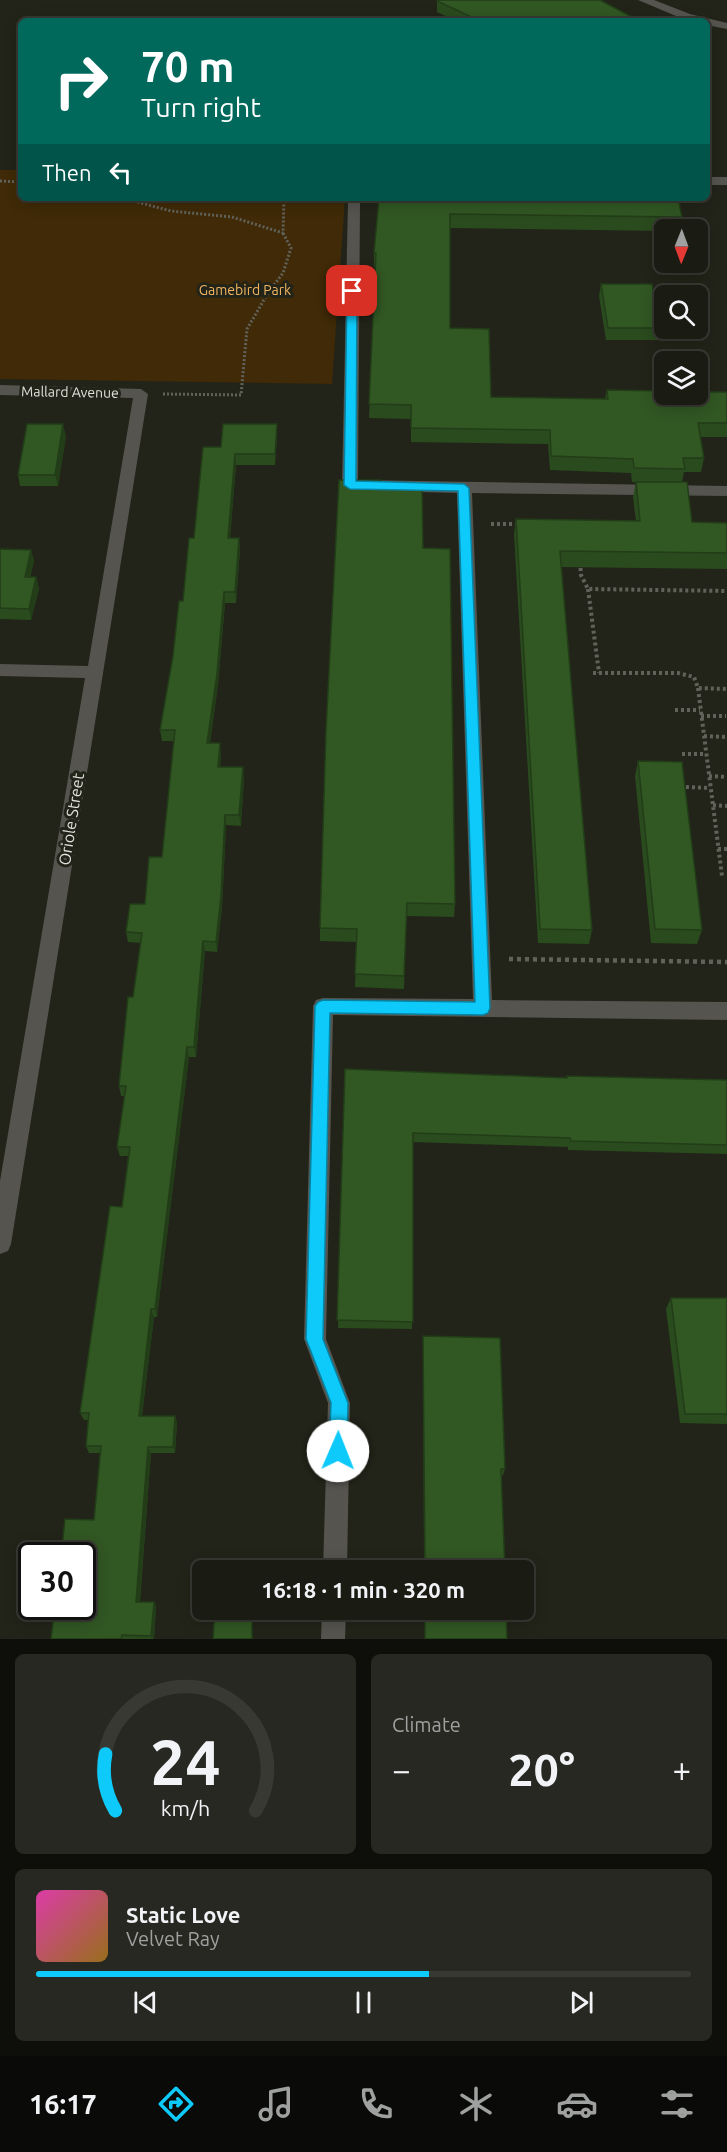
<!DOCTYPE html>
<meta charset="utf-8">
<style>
body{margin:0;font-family:Ubuntu,sans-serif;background:#272821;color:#f1f3f6;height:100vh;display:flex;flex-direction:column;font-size:22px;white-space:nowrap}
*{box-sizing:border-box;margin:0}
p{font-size:20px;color:#9fa1a0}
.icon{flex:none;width:33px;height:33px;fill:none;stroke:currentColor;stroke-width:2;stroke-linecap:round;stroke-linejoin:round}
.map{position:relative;height:1639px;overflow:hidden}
.drawer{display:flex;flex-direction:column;gap:15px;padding:15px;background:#0e0f0a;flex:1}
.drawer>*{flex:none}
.banner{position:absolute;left:18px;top:18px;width:692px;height:183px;border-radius:9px;box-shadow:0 3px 15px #0003,0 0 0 2px #383933;background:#00695c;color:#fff;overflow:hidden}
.needle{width:39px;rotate:181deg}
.fabs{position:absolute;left:654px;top:219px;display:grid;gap:12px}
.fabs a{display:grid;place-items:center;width:54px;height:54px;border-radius:9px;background:#1a1b13;box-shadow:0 3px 15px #0003,0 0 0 2px #383933;font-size:30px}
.speed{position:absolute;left:18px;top:1542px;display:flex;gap:12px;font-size:30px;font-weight:700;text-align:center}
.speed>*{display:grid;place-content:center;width:78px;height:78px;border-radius:50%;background:#1a1b13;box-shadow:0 3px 15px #0003,0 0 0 2px #383933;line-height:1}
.speed .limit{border:3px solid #111;border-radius:9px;background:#fff;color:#111}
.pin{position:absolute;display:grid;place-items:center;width:51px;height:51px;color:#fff;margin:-26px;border-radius:12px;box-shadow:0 3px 9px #0006}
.me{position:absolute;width:66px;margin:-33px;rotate:1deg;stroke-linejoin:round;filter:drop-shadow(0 0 4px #0008)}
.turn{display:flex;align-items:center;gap:21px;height:126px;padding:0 24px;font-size:27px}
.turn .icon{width:78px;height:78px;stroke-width:2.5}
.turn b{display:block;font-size:42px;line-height:51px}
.then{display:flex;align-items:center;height:57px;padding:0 24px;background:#0003;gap:12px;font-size:22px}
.big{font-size:45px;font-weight:600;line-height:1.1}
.drawer .widget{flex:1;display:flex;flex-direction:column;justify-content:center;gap:9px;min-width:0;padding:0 21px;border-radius:9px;background:#272821}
.drawer .dial{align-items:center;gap:0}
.dial svg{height:156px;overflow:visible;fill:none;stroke:#383933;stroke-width:7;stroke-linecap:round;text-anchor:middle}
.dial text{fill:#f1f3f6;stroke:none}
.song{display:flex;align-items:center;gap:18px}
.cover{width:72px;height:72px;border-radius:9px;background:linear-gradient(135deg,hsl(320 70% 55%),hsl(40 70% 35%))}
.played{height:6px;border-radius:3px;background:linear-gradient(90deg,#0ecafa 60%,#383933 60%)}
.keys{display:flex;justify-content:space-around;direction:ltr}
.heat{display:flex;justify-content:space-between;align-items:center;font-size:33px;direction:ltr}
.drawer .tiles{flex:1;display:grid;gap:15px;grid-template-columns:1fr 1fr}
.widget:last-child{grid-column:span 2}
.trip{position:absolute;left:192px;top:1560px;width:342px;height:60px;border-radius:9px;background:#1a1b13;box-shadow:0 3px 15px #0003,0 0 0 2px #383933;font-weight:600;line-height:60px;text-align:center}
.tabs{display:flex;height:96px;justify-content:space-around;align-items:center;background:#0a0b08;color:#9fa1a0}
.tabs .icon{width:42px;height:42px}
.tabs .current{color:#0ecafa}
.tabs b{font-size:27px;color:#f1f3f6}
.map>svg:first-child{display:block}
.green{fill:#402a07}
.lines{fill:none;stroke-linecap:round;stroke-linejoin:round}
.path-far2{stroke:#61635a;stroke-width:3;stroke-dasharray:2 2;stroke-linecap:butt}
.path-far1{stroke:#61635a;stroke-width:4;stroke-dasharray:3 3;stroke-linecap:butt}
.path{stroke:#61635a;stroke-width:4.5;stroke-dasharray:4 4;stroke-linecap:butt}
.street{fill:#55544f;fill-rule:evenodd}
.wall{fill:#2a4b1e}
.shaded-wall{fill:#223d18}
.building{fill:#315723;stroke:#223d18;stroke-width:1.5}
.route{fill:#0ecafa;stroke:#0983a2;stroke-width:1.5}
.labels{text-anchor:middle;stroke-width:6;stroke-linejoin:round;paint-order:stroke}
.far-park-label{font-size:14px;fill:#f0b461;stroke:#222419}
.far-street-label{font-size:14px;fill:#dfe1da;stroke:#222419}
.street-label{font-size:16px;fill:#dfe1da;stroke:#222419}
</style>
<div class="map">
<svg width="727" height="1639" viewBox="0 0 727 1639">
<rect width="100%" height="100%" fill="#222419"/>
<path class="green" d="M0,170H21V198H345L332,384L0,379Z"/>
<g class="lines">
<path class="path-far2" d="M0,181L21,182
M122,198L171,211L232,217L283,233L284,198
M163,394L241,395L247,329L268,293L283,273L291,248L283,233"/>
<path class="path-far1" d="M491,524H519
M580,562L581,575L588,589L727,591
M588,589L599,673
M593,673H678L694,677L698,688L727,689
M698,688L722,876
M675,710H700
M701,716H726
M704,736L727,737
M682,754H706
M709,776L727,777
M686,787L710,788
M713,805L727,806
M718,849H727"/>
<path class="path" d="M509,959L727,962"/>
<path class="street" d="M638,0H654L690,14L727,23V29L706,25V21L683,19Z
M706,177H727V185H706Z
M350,198H362L360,202L358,480L727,486V496L472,493L492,1000L727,1002V1020L333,1015L326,1339L350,1403L347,1570H323L328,1403L304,1339L313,1006L316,1000L323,998L473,999L457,493L350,490L342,485L348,202Z
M0,385L141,389L148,394L11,1244L8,1251L0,1254V1181L85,678L0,676V664L88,666L133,398L0,395Z
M322,1610H346L345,1639H321Z"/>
</g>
<path class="wall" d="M437,1L629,21H456L437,12Z
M379,198L682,217L680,230H664V231L450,228V328L491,397L605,399L607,390L727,392V437H700L704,458L701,472H684L682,482L692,522L727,523V569L561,567L592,930L589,944L538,943L514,534L516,519L636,521L633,497L636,482H632L631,473L550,470L548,444L411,442V419L369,418L376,267H374V253Z
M601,284L660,328L658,340H606L599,296Z
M66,436L58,486H20L18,475Z
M277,436L275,465H236L230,538H239L240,549L236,603H225L218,685L210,743L221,754L220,767L244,778L241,826L226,825L222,907L217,952L205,951L196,1057H189L157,1317H154L142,1416H175L177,1423L175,1453H151L140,1602H154L156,1607L154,1639H51L94,1520L100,1453H89L86,1446L88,1420H84L80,1413L122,1207L128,1156H120L117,1147L125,1096H121L119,1086L141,943L128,942L126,932L145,904L162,857L174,741H162L160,730L194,538L221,447Z
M381,487L423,548L455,904L454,917L406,916L404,989L355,987L357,942L320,941V928Z
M0,549L31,550L34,561L30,577H36L39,589L31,620L0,619Z
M638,761L702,930L697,944L651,943L635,776Z
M345,1069L566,1078L727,1080V1154L568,1150V1147L413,1142L412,1329L338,1328Z
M671,1298H727V1424L680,1423L666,1309Z
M423,1336L505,1469L503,1475H501L505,1570H424Z"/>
<path class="shaded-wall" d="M630,16L629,21H619Z
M63,424L66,436L58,486L55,475Z
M277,424V436L275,465V454Z
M235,454L236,465L229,549L228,538Z
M239,538L240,549L236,603L235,592Z
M31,550L34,561L28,588L25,577Z
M36,577L39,589L31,620L29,609Z
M224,592L225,603L218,685L208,754L207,743Z
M220,743L221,754L219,778L218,767Z
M243,767L244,778L241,826L239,815Z
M225,815L226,825L222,907L217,952L216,942Z
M203,941L205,951L196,1057L194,1047Z
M187,1047L189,1057L157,1317L155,1309Z
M151,1309L154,1317L141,1423L139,1416Z
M175,1416L177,1423L175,1453L173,1447Z
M148,1447L151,1453L139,1607L136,1602Z
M154,1602L156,1607L154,1639H153L151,1636Z"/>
<path class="building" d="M437,0H600L630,16L619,21H480L437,1Z
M379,198H678L682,217L450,214V328L489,329L491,397L608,399L607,390L664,391V394H698V392H727V423H698L704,458H683L685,469L634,468L633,459L551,456L550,430L411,428V405L369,404L376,253H374Z
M601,284H652L660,328H608Z
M27,424H63L55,475H18Z
M223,424H277L275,454H235L228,538H239L235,592H224L217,674L207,743H220L218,767H243L239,815H225L221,896L216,942L203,941L194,1047H187L155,1309H151L139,1416H175L173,1447H148L136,1602H154L151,1636L122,1635L121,1639H51L55,1606H82V1556H61L65,1519L94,1520L101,1446H86L89,1413H80L110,1206L122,1207L130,1147H117L126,1086H119L128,997H133L142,933L126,932L130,904H145L149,857H162L175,730H160L173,656L179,601H183L189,538H194L203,447H221Z
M339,480H381V487H422L423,548L450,549L455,904L407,903L404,976L355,974L357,929L320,928L326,730Z
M636,482H687L692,522L727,523V553L560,551L592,930L540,929L516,519L640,521Z
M0,549L31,550L25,577H36L29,609L0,608Z
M638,761L682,762L702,930L655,929Z
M345,1069L567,1078V1076L727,1080V1145L571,1141L570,1138L413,1133V1322L337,1320Z
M671,1298H727V1414H685Z
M423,1336L500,1338L505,1469H501L505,1570H425Z
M215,1610H252V1639H213Z
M425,1610H506L507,1639H425Z"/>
<path class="route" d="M352,287L357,291L356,481L464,484L469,488L490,1008L488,1013L483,1015L330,1013L323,1339L348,1403L347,1451L345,1457L338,1460L332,1457L329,1451L331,1403L306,1339L315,1006L318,1002L323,1000L475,1002L458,491L350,489L344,485L347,291Z"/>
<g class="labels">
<g class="far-park-label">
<text x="245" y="295">Gamebird Park</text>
</g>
<g class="far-street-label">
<text transform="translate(70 392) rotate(1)" y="5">Mallard Avenue</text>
</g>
<g class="street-label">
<text transform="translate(71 819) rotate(-81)" y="6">Oriole Street</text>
</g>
</g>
</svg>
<div class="fabs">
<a><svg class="needle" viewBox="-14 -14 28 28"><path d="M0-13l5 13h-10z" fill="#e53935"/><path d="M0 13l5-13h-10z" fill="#9fa1a0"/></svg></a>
<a><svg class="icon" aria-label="search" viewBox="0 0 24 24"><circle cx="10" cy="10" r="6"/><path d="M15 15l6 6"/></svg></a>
<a><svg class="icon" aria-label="layers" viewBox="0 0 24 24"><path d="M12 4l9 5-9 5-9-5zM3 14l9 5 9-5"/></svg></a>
</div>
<div class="speed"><div class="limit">30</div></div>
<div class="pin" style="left:352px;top:291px;background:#d93025"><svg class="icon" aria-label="arrive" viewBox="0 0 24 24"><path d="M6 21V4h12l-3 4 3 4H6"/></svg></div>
<svg class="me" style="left:338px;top:1451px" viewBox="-20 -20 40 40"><circle r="19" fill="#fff"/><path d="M0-13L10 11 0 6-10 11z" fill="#0ecafa"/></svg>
<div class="trip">16:18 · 1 min · 320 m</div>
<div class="banner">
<div class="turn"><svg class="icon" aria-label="right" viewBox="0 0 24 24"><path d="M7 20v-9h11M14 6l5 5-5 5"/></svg><div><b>70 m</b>Turn right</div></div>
<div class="then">Then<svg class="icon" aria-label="left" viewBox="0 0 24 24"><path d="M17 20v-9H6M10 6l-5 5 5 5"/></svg></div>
</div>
</div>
<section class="drawer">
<div class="tiles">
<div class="widget dial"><svg viewBox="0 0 100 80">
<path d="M14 69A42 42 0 1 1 86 69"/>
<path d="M14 69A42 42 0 0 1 9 40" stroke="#0ecafa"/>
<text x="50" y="56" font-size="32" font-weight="700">24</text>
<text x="50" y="72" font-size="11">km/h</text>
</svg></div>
<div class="widget"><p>Climate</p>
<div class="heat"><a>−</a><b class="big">20°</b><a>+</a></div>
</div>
<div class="widget">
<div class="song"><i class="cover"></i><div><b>Static Love</b><p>Velvet Ray</p></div></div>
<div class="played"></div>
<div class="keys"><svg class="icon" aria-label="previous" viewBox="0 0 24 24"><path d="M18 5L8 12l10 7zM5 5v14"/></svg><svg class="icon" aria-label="pause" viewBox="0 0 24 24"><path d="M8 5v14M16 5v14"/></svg><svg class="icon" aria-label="next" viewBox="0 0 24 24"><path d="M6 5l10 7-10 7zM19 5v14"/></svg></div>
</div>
</div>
</section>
<nav class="tabs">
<b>16:17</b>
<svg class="icon current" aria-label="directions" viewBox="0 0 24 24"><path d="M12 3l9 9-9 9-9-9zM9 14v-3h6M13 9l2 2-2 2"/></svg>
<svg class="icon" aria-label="music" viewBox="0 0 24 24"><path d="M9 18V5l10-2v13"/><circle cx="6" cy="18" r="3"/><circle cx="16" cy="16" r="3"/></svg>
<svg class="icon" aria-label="phone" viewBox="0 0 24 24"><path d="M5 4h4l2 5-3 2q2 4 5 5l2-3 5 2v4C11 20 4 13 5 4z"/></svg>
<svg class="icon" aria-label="climate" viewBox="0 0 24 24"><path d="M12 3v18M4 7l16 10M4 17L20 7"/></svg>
<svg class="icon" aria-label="car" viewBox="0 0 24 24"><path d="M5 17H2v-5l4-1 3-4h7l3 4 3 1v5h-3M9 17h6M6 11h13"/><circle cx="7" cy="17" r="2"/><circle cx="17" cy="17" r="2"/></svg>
<svg class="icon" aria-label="filters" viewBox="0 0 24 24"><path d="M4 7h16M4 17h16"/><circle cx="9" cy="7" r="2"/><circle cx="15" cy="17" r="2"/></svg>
</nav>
